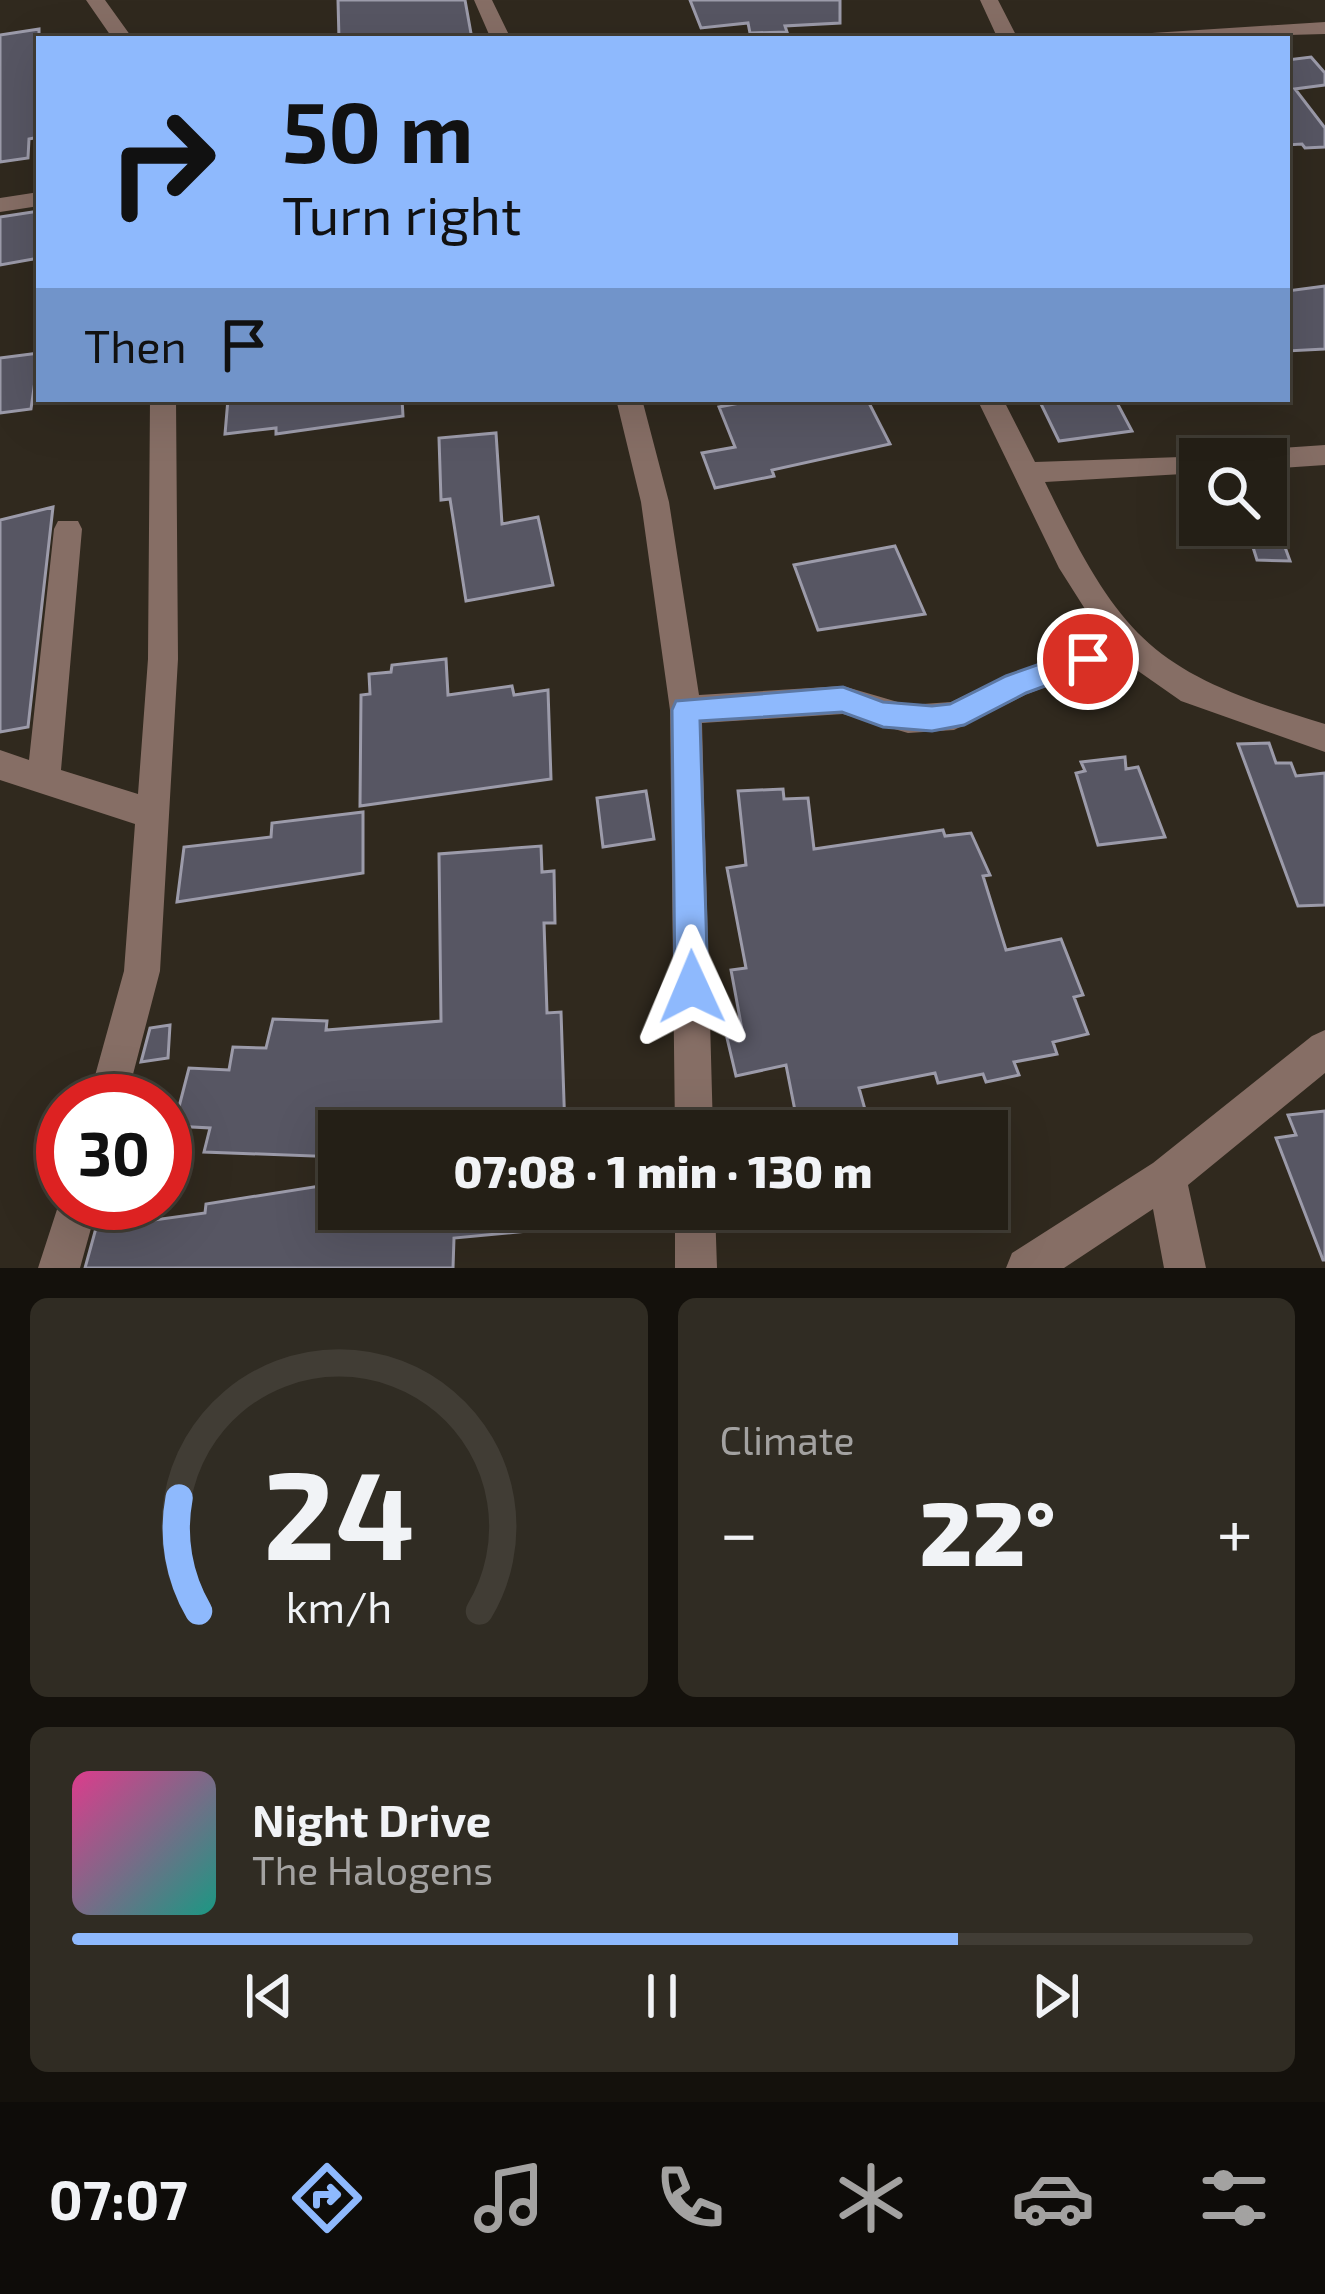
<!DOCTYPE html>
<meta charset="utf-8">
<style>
body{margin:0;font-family:"Exo 2",sans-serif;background:#302c23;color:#f1f3f6;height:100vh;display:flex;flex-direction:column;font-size:45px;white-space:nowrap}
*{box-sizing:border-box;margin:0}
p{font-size:39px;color:#a3a2a1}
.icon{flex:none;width:66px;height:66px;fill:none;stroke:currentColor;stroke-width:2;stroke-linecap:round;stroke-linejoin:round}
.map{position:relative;height:1268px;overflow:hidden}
.sheet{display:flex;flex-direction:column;gap:30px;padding:30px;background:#14110c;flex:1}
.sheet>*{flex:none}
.top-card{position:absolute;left:36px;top:36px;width:1254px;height:366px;border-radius:0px;box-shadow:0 12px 48px #0002,0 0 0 3px #413d35;background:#8eb9fd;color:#111;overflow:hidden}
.buttons{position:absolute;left:1179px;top:438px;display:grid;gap:24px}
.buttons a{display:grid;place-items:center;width:108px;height:108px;border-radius:0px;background:#241f16;box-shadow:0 12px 48px #0002,0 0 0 3px #413d35;font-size:60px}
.speed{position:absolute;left:36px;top:1074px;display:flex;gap:24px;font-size:60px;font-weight:700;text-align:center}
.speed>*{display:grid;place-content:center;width:156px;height:156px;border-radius:50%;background:#241f16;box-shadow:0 12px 48px #0002,0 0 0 3px #413d35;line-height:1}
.speed .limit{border:18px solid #d22;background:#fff;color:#111}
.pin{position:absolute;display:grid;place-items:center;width:102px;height:102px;color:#fff;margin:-51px;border:6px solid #fff;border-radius:50%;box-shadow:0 3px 12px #0007}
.me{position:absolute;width:132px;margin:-66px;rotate:359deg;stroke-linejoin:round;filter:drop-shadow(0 0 9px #0008)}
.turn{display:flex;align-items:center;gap:42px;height:252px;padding:0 48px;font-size:54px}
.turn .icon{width:156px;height:156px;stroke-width:2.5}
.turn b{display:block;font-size:84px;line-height:102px}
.then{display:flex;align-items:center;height:114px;padding:0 48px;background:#0003;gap:24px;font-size:45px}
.big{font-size:90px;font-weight:800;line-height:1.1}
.sheet .card{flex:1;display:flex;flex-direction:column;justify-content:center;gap:18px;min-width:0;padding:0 42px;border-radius:18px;background:#302c23}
.sheet .dial{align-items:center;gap:0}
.dial svg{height:312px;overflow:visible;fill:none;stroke:#413d35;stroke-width:7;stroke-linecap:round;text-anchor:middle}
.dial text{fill:#f1f3f6;stroke:none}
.song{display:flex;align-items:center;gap:36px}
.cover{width:144px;height:144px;border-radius:18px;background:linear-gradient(135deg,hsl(330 70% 55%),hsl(170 70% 35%))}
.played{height:12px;border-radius:6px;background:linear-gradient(90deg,#8eb9fd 75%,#413d35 75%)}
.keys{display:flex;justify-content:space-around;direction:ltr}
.heat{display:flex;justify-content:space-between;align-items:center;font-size:66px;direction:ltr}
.sheet .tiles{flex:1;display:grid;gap:30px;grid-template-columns:1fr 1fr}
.card:last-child{grid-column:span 2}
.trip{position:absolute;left:318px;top:1110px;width:690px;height:120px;border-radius:0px;background:#241f16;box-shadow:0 12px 48px #0002,0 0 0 3px #413d35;font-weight:800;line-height:120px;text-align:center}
.menu{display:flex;height:192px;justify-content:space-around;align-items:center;background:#0e0c09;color:#a3a2a1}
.menu .icon{width:84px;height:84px}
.menu .selected{color:#8eb9fd}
.menu b{font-size:54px;color:#f1f3f6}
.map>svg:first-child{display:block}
.building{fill:#575663;stroke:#9c9baa;stroke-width:3}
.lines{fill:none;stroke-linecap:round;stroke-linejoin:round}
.minor{fill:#866e65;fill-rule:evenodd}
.route{fill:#8eb9fd;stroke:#5c78a4;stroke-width:3}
</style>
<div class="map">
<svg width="1325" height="1268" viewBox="0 0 1325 1268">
<rect width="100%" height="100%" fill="#30291e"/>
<path class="building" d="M338,0H465L472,39H339Z
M690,0H840V23L785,26L787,32L750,33L748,23L701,28Z
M39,29V137L29,139L28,158L0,162V35Z
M1311,57L1325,73V85L1295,89L1325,128V147L1305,148L1302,144L1287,145V60Z
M39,211V258L0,265V217Z
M1325,286V349L1287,351V291Z
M39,353L31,409L0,413V358Z
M228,399H402L403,416L276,434V428L225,434Z
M760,399H867L890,444L772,470L774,476L715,488L702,453L735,447L719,407Z
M1059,399H1115L1132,431L1059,441L1040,402Z
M496,433L502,524L538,517L553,585L466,601L450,499L441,500L439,438Z
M53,507L28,727L0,732V520Z
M1246,525H1277L1290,561L1257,560Z
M895,546L925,614L818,630L794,565Z
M446,659L448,695L512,686L514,695L548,690L551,779L360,806L361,695L370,694L369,674L391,672L392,665Z
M1269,743L1276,763H1291L1296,776L1325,773V905L1298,906L1238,744Z
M1125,757L1126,769L1138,767L1165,837L1098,845L1076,773L1085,771L1081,762Z
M783,789L784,799L808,798L814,849L943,830L945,836L971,833L990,875L983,876L1006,950L1061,939L1083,995L1074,997L1088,1034L1053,1042L1057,1054L1014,1062L1019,1075L986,1082L983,1074L938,1083L935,1073L859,1088L871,1131H799L786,1065L736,1076L727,1038L743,1035L731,970L746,968L727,868L746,865L738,791Z
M646,791L654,839L603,847L597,798Z
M363,812V873L177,902L184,847L271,837L272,823Z
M541,846L542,872L554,871L555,923H544L547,1013L561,1012L565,1131H339V1157L204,1152L210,1128L174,1126L189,1068L229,1070L233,1047L266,1048L273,1019L327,1021L326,1030L441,1021L439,854Z
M170,1025L168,1058L141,1062L150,1028Z
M1325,1111V1260H1323L1276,1138L1296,1135L1288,1115Z
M339,1183V1209H548L549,1229L454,1238L453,1268H85L96,1228L205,1213L206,1204Z"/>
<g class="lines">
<path class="minor" d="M86,0H105L133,39H113Z
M474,0H492L511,39H491Z
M980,0H998L1018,39H998Z
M1325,22V34L1142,39L1152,33Z
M39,192V206L0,212V198Z
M150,399H176L178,659L160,971L126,1101H88L124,971L135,824L0,780V750L29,760L54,529L58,521H78L82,529L61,770L138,794L148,659Z
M616,399H642L669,502L699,695L843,686L908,705L951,702L1005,676L1104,639L1059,568L977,399H1003L1035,462L1210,456L1211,459H1200V473L1045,482C1123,643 1154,673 1325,724V752L1181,701L1121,659L1027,694L954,730L908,733L843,714L702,723L713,1131H675L670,710L641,502Z
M1325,445V465L1266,469V459H1252L1265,449Z
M1325,1030V1073L1188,1185L1206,1268H1164L1153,1209L1064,1268H1006L1012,1253L1153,1163L1312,1036Z
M63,1191V1203H98L80,1268H38Z
M675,1209H715L717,1268H675Z"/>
</g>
<path class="route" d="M1088,647L1097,650L1101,659L1097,667L1026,693L964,725L932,731L883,727L842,712L700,721L708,987L703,999L692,1004L680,999L675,987L672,710L676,701L843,687L883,702L932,706L950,704L1006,676Z"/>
</svg>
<div class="buttons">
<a><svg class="icon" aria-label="search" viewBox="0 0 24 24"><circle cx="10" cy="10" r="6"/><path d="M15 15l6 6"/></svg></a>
</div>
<div class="speed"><div class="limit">30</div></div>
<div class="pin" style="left:1088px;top:659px;background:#d93025"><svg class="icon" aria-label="arrive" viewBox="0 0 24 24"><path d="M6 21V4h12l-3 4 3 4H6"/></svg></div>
<svg class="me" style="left:692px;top:987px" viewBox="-20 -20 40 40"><path d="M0-17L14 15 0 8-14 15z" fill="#8eb9fd" stroke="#fff" stroke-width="4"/></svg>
<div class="trip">07:08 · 1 min · 130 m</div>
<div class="top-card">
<div class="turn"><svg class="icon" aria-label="right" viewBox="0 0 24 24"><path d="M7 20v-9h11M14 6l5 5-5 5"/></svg><div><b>50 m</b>Turn right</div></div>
<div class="then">Then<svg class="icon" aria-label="arrive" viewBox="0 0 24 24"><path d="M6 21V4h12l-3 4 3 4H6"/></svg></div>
</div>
</div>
<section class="sheet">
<div class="tiles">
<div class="card dial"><svg viewBox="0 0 100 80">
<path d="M14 69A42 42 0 1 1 86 69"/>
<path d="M14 69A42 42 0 0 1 9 40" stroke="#8eb9fd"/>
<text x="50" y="56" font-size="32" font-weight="700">24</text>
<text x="50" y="72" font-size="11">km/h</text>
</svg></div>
<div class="card"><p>Climate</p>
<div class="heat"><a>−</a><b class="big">22°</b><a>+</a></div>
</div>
<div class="card">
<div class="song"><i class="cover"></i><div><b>Night Drive</b><p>The Halogens</p></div></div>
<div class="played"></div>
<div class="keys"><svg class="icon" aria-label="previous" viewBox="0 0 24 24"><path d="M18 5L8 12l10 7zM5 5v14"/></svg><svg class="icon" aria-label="pause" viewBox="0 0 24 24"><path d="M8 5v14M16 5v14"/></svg><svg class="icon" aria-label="next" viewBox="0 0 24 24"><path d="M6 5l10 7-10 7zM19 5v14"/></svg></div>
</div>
</div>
</section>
<nav class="menu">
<b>07:07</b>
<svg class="icon selected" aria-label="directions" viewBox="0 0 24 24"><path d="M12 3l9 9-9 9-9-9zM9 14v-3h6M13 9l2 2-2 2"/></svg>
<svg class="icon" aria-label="music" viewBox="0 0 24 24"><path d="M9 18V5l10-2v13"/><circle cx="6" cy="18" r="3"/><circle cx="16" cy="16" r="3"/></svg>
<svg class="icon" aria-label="phone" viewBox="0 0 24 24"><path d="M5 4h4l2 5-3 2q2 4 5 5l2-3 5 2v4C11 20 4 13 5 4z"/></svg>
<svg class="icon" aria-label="climate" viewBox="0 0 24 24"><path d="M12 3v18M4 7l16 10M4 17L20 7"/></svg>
<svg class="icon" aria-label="car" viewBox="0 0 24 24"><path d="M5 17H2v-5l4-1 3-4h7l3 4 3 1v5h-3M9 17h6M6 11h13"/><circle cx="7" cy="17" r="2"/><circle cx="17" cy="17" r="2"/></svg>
<svg class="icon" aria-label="filters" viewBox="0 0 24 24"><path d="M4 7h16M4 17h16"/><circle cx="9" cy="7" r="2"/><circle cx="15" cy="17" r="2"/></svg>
</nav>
